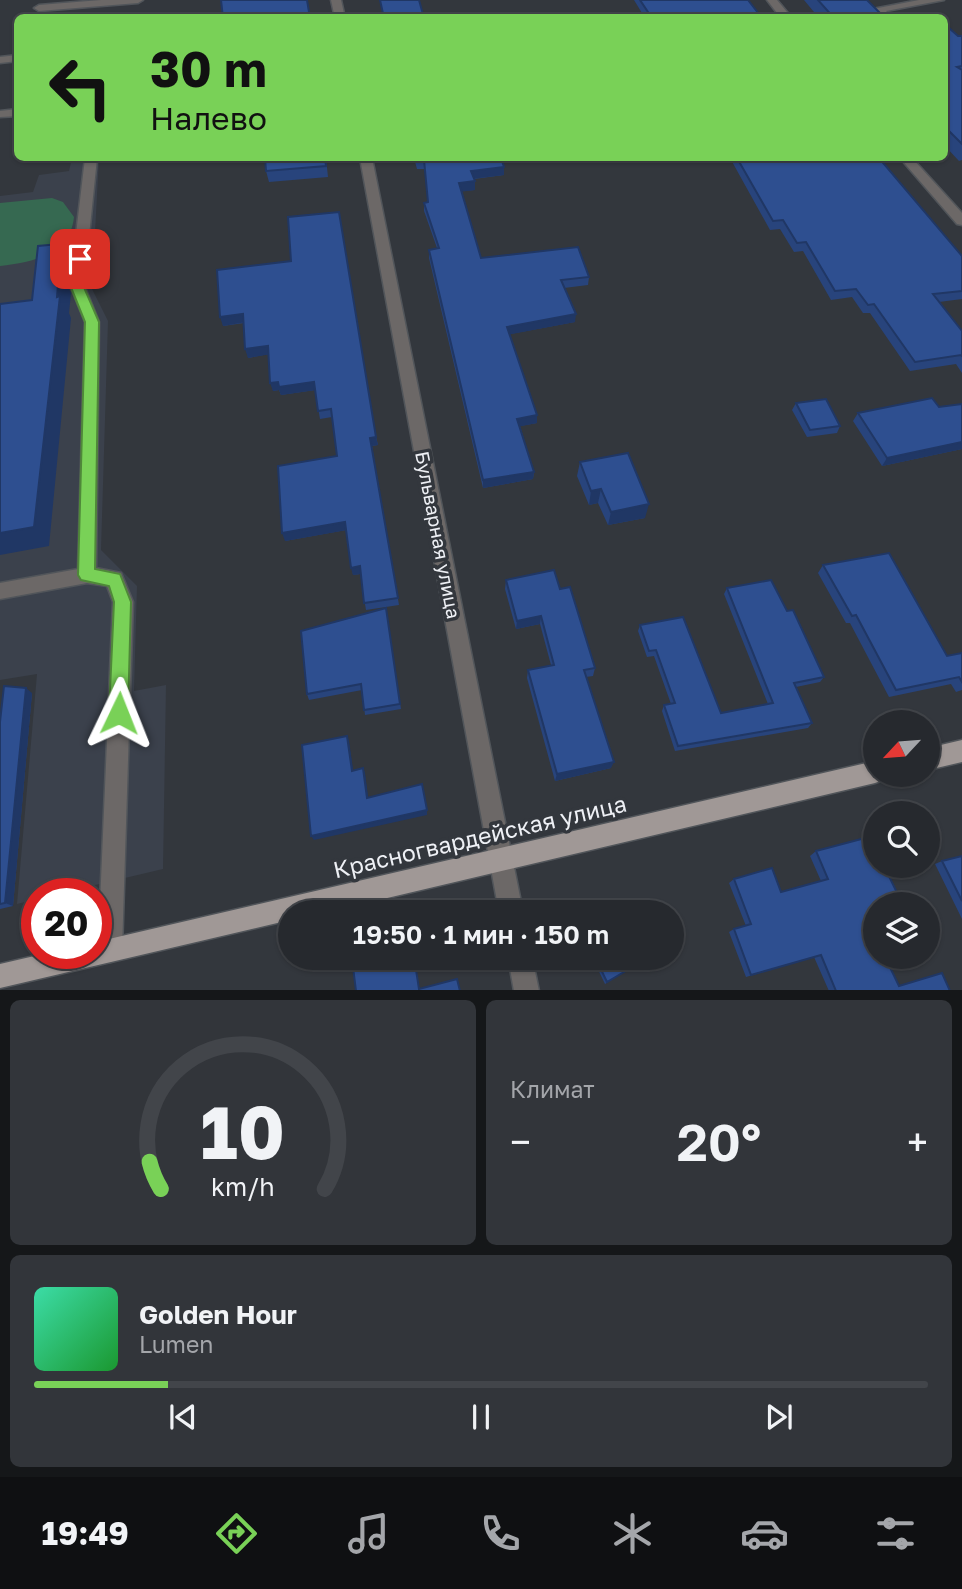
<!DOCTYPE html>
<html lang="ru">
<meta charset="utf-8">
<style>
body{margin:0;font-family:"Golos Text",sans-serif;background:#32353a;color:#f1f3f6;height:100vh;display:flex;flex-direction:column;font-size:26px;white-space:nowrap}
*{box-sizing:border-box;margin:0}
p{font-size:23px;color:#a4a6aa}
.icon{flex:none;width:38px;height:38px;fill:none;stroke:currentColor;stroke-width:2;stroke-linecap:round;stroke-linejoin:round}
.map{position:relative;height:990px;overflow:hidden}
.drawer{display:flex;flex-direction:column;gap:10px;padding:10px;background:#151719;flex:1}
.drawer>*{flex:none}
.top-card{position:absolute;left:14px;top:14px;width:934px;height:147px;border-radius:10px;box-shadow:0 2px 5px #0004,0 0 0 2px #42454a;background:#79d157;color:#111;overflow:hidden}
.needle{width:46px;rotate:244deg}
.tools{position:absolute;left:863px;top:710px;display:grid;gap:14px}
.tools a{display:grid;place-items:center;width:77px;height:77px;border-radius:50%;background:#26292e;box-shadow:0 2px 5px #0004,0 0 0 2px #42454a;font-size:35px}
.speed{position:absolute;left:21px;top:878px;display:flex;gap:14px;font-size:35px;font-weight:700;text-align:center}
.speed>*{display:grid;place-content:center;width:91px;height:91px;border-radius:50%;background:#26292e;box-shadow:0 2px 5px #0004,0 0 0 2px #42454a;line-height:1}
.speed .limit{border:10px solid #d22;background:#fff;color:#111}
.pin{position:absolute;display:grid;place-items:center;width:60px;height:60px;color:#fff;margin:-30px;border-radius:14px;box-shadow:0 4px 10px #0006}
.me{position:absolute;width:77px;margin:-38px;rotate:2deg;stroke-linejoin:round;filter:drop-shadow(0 0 5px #0008)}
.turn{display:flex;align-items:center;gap:24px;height:147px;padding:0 21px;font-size:32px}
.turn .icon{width:91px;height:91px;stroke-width:2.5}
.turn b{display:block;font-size:49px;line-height:60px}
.big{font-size:52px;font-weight:600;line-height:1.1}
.drawer .widget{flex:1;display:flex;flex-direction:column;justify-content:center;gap:10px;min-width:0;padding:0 24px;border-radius:10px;background:#32353a}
.drawer .dial{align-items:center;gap:0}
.dial svg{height:182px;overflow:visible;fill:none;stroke:#42454a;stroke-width:7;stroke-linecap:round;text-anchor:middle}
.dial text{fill:#f1f3f6;stroke:none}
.song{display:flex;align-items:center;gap:21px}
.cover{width:84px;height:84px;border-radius:10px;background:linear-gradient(135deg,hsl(160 70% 55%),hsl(130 70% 35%))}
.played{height:7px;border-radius:4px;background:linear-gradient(90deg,#79d157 15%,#42454a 15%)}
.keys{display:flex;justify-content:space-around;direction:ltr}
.heat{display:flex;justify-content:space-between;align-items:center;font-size:38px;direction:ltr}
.drawer .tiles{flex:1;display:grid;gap:10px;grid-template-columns:1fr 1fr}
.widget:last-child{grid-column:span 2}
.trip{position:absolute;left:278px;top:900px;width:406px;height:70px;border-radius:35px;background:#26292e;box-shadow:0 2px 5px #0004,0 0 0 2px #42454a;font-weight:600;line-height:70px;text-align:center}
.tabs{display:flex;height:112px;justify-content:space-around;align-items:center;background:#0f1012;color:#a4a6aa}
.tabs .icon{width:49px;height:49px}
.tabs .current{color:#79d157}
.tabs b{font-size:32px;color:#f1f3f6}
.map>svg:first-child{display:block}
.built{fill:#3b414c}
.green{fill:#366951}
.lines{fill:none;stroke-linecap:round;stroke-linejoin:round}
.minor-casing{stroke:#51555a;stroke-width:3}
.major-casing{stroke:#51555a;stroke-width:3}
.minor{fill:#6c6867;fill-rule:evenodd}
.major{fill:#a09896;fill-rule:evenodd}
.wall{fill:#28447c}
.shaded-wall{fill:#203765}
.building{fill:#2e4f90;stroke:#203765;stroke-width:2}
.route{fill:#79d157;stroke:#4f8839;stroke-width:2}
.labels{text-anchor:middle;stroke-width:7;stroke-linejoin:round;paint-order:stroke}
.street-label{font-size:19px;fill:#eef0f5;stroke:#33373d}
.near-street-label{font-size:23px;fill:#eef0f5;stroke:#33373d}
</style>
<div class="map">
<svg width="962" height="991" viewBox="0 0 962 991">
<rect width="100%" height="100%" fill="#33373d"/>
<path class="built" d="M72,158H99L92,289L108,321L101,550L137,586L134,691L166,685L163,869L57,894H37V899L17,904L37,674L0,680V196L33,192L39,175L69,171Z"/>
<path class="green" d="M52,198L63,202L74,217C70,255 33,262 0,266V203Z"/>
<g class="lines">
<defs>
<path id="minor" d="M101,0H143L138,3L39,11L34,8L39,5Z
M331,0H341L345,18H335Z
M767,0H777L792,18H781Z
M919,0H944L886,11L893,18H881L873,9Z
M18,55V61L0,63V57Z
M18,109V116L0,117V111Z
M85,158H97L84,285L99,322L96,568L121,573L133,602L122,950L119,959L110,962L101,959L98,950L113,602L107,586L87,583L0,599V583L78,569L85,322L70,285Z
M360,158H372L523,912H499Z
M900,158H912L962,213V225L957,224Z
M508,957H532L539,991H514Z"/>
<path id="major" d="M962,740V762L928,770V748Z
M875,761V775H885L883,780L875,783L328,912H290V920L0,988V964L43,954H96V942Z"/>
</defs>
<use href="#minor" class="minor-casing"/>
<use href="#major" class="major-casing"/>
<use href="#minor" class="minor"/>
<use href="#major" class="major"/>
</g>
<path class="wall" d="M634,0H748L762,18H645Z
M804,0H867L885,18H819Z
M945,29L958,36H962V160L959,161L945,146Z
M326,158L328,177L269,182L266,171Z
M414,158H501L504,175L474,179L475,190L462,191L481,258L589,277L588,285L564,288L575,322L510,334L537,423L520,426L534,472L533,479L483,488L429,258V250L437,248L424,211V203L428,202L425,169H417Z
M730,158H879L962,256V299L939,302L962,331V373L956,364L910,371L870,313H863L852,297L831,300L803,251L794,252L780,229L770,230Z
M217,270L376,437L378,445L372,446L399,605L366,610L360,574L353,575L346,530L285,541L337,456L332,417L320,419L315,390L281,395L279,390L273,391L269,354L248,358L244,323L223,326Z
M796,403L840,426L837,433L807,437L792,410Z
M962,404V449L882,466L853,421L858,413L939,407Z
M580,462L645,518L608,525L598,503L589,505L577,476Z
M823,565L947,656L962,653V690L956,692L951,684L889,697L850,623H846L818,573Z
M506,580L560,589L595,668L593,676L586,677L611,768L555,781L527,678L528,670L551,665L540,624L516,629L505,589Z
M727,588L787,611L824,677L820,682L796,687L812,723L808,728L675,751L662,711L664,705L671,704L654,656L647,657L638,631L640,625L721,713L768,704L724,594Z
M386,608L401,709L365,715L362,690L309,700L307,694Z
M32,693L13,906L0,909V722Z
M816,851L875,905V924L871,926L899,986L950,991H829L814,957L746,977L729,932L734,929L746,926L729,883L734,879L781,892L821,881L810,856Z
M962,856V919L935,864L942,861Z
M592,957H629L631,968L605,984Z"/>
<path class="shaded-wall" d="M504,167V175L471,179V171Z
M475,181V190L459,192V183Z
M59,244L70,265L67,285L71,293L69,313L71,318L49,546L0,555V533L57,297L56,263Z
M243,314L246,322L223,326L220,317Z
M576,314L575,322L507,335V327Z
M268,346L271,354L248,358L245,349Z
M278,382H314L316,390L281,395L279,390L273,391L270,383Z
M537,415V423L517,427V419Z
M376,437L378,445L371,446L370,438Z
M962,442V449L882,466L887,458Z
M534,472L533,479L483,488V480Z
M601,489L598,503L589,505L591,491Z
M649,504L645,518L608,525L611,512Z
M345,522L347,530L285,541L282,533Z
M360,566L361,574L353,575L351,568Z
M541,616L540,624L516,629L517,621Z
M26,688L32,693L13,906L5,903Z
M347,736L349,741L354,776L352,771Z
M614,762L611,768L555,781L557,774Z
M363,768L365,773L369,803L367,798Z
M427,810V815L314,840L311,836Z"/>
<path class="building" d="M221,0H307L310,18H223Z
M380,0H419L424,18H384Z
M640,0H748L762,18H652Z
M818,0H867L885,18H834Z
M949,28L958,36H962V66L957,67L962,70V144L945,127V29Z
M265,158H325L326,166L266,171Z
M416,158H501L504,167L471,171L475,181L459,183L481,258L578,247L589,277L561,280L576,314L507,327L537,415L517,419L534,472L483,480L429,250L439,248L424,203L428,202L424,160L417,161Z
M737,158H879L962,256V291L933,294L962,331V356L961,355L915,362L874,304L868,305L856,289L835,291L806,242L797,243L783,220L773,221Z
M339,212L376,437L370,438L398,598L364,603L360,566L351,568L345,522L282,533L278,466L337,456L331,409L318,411L314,382L279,387L278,382L270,383L268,346L245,349L243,314L220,317L217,270L291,261L288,217Z
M59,244L56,263L59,272L57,297L60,296L34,527L0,533V304L32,300L38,246Z
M932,398L939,407L962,404V442L887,458L858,413Z
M826,399L840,426L810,430L796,403Z
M628,453L649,504L611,512L601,489L591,491L580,462Z
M889,553L947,656L962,653V682L959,677L896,690L856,615L852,616L823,565Z
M554,570L560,589L570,587L595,668L584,670L614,762L557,774L528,670L554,665L541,616L517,621L506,580Z
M771,580L787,611L793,610L824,677L794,683L812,723L678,746L664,705L675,703L656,650L649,651L640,625L683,617L721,713L773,703L727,588Z
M386,608L400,704L364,710L361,684L307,694L301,631Z
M4,686L26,688L5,903L0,904V722Z
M347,736L352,771L363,768L367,798L422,784L427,810L311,836L302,745Z
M869,837L875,848V866H884L903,905H875V923L870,925L875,935V957H885L899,986L942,973L950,991H836L821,955L751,975L734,929L751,924L734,879L772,868L781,892L828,879L816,851Z
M962,856V901L942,861Z
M357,957H414L419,989L457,979L460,991H356L352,959Z
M595,957H629L634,966L607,982Z"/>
<path class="route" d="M80,255L86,259L83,285L99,322L95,569L120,574L131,602L128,713L125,720L119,723L112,720L109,713L114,602L109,586L81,580L78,575L85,322L70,285L73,259Z"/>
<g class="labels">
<g class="street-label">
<text transform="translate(438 535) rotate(79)" y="7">Бульварная улица</text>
</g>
<g class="near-street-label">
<text transform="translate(480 837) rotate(-13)" y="8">Красногвардейская улица</text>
</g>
</g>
</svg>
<div class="tools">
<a><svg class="needle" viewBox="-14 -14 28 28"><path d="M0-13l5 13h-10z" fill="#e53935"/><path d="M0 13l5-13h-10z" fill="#a4a6aa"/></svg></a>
<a><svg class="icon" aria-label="search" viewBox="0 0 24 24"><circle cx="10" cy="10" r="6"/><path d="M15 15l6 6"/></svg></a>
<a><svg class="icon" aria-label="layers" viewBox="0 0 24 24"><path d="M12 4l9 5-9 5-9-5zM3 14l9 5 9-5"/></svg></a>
</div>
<div class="speed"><div class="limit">20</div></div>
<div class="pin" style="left:80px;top:259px;background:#d93025"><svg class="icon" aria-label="arrive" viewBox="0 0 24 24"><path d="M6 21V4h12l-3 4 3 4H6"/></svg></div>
<svg class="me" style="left:119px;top:713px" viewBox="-20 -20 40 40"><path d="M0-17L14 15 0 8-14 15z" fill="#79d157" stroke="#fff" stroke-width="4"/></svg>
<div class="trip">19:50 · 1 мин · 150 m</div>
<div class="top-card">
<div class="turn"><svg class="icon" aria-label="left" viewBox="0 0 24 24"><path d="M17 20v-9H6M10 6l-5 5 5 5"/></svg><div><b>30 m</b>Налево</div></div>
</div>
</div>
<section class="drawer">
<div class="tiles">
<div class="widget dial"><svg viewBox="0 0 100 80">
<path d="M14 69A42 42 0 1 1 86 69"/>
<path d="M14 69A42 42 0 0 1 9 57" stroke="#79d157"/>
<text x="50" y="56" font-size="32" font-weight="700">10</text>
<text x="50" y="72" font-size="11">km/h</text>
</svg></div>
<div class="widget"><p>Климат</p>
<div class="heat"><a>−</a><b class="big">20°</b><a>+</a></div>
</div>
<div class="widget">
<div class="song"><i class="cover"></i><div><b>Golden Hour</b><p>Lumen</p></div></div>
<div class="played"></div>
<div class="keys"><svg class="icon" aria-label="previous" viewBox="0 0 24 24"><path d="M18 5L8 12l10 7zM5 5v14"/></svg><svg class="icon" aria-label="pause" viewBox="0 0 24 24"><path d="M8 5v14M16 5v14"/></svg><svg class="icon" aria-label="next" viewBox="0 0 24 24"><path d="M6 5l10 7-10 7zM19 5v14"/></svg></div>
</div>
</div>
</section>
<nav class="tabs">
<b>19:49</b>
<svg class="icon current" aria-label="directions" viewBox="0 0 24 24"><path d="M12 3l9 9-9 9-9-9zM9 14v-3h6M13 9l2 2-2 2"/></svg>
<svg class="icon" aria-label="music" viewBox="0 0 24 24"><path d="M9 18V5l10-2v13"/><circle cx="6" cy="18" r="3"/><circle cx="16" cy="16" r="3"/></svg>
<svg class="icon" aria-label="phone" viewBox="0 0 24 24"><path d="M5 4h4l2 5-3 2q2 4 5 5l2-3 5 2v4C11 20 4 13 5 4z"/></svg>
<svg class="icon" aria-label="climate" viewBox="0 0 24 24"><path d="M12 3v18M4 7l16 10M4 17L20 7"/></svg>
<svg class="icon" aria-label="car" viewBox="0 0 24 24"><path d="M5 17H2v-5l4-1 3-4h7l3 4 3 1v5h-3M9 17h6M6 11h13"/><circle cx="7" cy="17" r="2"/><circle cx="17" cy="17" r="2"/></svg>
<svg class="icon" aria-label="filters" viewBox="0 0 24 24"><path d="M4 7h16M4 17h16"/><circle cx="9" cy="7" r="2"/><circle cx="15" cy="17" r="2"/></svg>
</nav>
